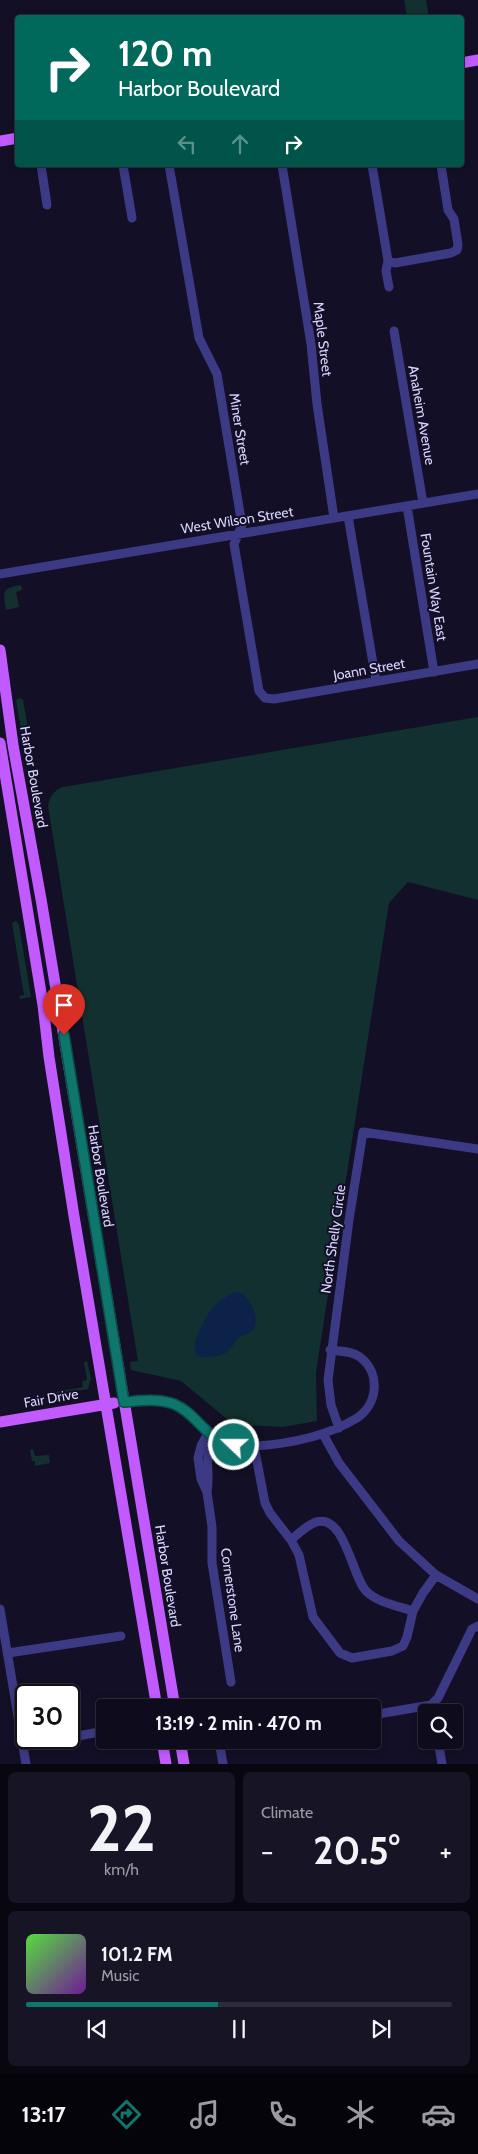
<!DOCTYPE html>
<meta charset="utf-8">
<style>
body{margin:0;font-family:Cabin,sans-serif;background:#171425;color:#f1f3f6;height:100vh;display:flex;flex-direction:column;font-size:19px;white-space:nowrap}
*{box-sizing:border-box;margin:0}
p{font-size:16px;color:#9b9ba3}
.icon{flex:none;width:28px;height:28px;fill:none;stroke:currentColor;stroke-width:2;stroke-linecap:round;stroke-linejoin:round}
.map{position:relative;height:1764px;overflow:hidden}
.details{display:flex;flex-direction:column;gap:8px;padding:8px;background:#08060f;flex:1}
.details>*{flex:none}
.hud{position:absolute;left:15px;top:15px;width:449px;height:152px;border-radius:5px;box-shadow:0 2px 8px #0003,0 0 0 1px #2e2b3b;background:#00695c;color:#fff;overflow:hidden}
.buttons{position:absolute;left:418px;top:1704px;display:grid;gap:10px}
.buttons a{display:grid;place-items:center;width:45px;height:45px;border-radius:5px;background:#0e0b1c;box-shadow:0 2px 8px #0003,0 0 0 1px #2e2b3b;font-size:25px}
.speed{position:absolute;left:15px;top:1684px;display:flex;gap:10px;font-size:25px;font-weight:700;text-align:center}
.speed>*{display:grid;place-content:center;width:65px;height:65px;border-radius:50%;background:#0e0b1c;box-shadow:0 2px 8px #0003,0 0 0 1px #2e2b3b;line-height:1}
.speed .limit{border:2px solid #111;border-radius:8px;background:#fff;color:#111}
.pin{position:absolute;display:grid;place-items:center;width:42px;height:42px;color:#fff;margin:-51px -21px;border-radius:50% 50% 50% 0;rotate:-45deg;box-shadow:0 0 5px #0007}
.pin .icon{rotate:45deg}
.me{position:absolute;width:55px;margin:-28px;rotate:292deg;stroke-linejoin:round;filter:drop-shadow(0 0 4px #0008)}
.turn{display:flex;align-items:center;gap:18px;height:105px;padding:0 20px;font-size:22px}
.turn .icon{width:65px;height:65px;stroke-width:2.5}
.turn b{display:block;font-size:35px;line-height:42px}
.lanes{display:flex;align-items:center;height:48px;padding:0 20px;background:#0003;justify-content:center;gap:25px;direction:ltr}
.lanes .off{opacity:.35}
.big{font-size:38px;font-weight:700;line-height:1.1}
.details .widget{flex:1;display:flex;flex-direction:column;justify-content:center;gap:8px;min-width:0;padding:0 18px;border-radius:8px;background:#171425}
.details .dial{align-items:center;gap:0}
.dial b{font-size:65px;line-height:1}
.song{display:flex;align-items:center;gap:15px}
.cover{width:60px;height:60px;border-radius:8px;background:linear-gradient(135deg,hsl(110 70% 55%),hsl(280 70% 35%))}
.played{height:5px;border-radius:2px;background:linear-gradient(90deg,#0f766e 45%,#2e2b3b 45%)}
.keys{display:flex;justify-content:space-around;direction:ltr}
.heat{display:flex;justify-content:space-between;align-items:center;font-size:28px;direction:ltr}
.details .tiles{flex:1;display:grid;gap:8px;grid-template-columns:1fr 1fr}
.widget:last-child{grid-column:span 2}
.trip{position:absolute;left:96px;top:1699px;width:285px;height:50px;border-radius:5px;background:#0e0b1c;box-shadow:0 2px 8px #0003,0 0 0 1px #2e2b3b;font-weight:700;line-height:50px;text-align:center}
.menu{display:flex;height:80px;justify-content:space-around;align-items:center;background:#06040b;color:#9b9ba3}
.menu .icon{width:35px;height:35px}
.menu .on{color:#0f766e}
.menu b{font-size:22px;color:#f1f3f6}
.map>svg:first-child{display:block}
.green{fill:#12302f}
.water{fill:#0c2248}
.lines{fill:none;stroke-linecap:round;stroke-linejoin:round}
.minor{stroke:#3d3a85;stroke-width:9}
.major{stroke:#c25bff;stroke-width:11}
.route-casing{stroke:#0a4d48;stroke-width:12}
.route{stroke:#0f766e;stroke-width:9}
.labels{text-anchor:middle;stroke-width:4;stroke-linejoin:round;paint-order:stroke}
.street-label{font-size:14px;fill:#d9d4ff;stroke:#130f26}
</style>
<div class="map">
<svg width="478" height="1764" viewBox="0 0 478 1764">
<rect width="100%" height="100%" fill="#130f26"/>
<path class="green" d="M404,0H426L429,17H407Z
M21,585L22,590L16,592L19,607L6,610C3,592 1,588 21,585Z
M20,698L23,700L29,734L25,737L22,736L16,700Z
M478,717V900L408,882L389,903L316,1372L317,1421L283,1427L243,1425L227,1419L181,1381L131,1370L130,1362L138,1361L48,806C50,796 53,791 63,787Z
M16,921L19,925L31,997L20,999L19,996L24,995L12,923Z
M87,1361L91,1378L88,1389L50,1395V1393L83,1387L82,1381L87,1380L84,1362Z
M33,1449L35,1456L49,1455L50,1463L35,1466V1461H32L30,1450Z"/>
<path class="water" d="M234,1292C249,1290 261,1319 253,1330C250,1335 244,1334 240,1337C235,1341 232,1348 227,1352C222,1356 215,1356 209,1357C177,1362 207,1314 215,1305C220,1300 228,1296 234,1292Z"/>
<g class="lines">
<path class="minor" d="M41,165L47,205
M123,165L132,218
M169,165L199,338L217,374L242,525L234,544L259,691L265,698L274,699L478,664
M282,165L311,344L317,404L334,518
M372,165L388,261L386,271L389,287
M388,261L395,263L451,253L457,250L458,245L454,219L448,210L441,165
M394,331L423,503
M407,506L434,672
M348,516L376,681
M0,574L478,494
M124,1402C139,1401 158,1398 173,1404C184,1408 192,1417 199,1425C214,1441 233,1447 254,1446C289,1444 327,1436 357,1418C378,1404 381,1373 360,1357C352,1351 340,1351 330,1350
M339,1428L331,1405L328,1380L349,1220L363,1132L478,1149
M208,1433L201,1446L198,1458L201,1479L207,1492L212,1527V1563L231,1682
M323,1434L339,1463L399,1541L436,1575L478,1599
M254,1446L265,1503L270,1513L291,1540L299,1555L313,1617L340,1653L352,1658L392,1651L403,1646L407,1637L413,1611L423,1593L436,1575
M207,1492C211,1471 202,1457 215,1438
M291,1540C298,1534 307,1525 316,1522C345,1513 352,1578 367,1592C379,1603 398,1606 413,1611
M0,1609L26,1764
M8,1653L121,1636
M433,1712L431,1705L438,1698L472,1629L478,1626
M372,1715L431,1705
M222,1740L219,1741L223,1764
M438,1740L442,1764
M23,1746L105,1731"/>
<path class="major" d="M461,63L478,60
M0,141L18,138
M0,650L13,745L41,899L175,1708
M0,743L43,1005L49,1057L74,1216L157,1708
M0,1422L114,1403
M162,1740L166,1764
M180,1740L184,1764"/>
</g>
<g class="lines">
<defs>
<path id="route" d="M64,1035L124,1402C140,1401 159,1398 174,1404C199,1415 203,1438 234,1445"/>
</defs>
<use href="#route" class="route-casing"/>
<use href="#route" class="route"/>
</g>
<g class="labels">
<g class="street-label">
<text transform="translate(323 339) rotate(83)" y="5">Maple Street</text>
<text transform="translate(422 415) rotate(80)" y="5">Anaheim Avenue</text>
<text transform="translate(240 429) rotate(81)" y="5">Miner Street</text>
<text transform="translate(237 520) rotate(-9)" y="5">West Wilson Street</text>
<text transform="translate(434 587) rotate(81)" y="5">Fountain Way East</text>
<text transform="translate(369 669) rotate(-10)" y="5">Joann Street</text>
<text transform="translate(34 777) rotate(80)" y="5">Harbor Boulevard</text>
<text transform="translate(101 1176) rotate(81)" y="5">Harbor Boulevard</text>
<text transform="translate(333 1239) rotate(-82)" y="5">North Shelly Circle</text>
<text transform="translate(51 1398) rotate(-10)" y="5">Fair Drive</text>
<text transform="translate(168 1576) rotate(81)" y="5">Harbor Boulevard</text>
<text transform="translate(233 1600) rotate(82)" y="5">Cornerstone Lane</text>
</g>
</g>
</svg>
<div class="buttons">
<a><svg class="icon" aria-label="search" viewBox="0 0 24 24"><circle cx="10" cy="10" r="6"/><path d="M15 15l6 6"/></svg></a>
</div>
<div class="speed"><div class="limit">30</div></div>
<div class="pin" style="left:64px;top:1035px;background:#d93025"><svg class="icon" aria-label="arrive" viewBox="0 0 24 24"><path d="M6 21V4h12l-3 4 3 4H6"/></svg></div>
<svg class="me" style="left:234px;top:1445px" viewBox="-20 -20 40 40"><circle r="17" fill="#0f766e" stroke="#fff" stroke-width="3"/><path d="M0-11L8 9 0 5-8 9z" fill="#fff"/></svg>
<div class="trip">13:19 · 2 min · 470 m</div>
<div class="hud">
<div class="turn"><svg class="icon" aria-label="right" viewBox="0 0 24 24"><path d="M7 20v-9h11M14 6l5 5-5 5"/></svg><div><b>120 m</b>Harbor Boulevard</div></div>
<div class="lanes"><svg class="icon off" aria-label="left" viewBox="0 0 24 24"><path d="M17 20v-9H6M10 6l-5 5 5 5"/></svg><svg class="icon off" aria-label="ahead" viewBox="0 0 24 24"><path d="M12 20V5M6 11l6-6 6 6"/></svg><svg class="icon" aria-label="right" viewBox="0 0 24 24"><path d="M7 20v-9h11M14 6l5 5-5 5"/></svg></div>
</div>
</div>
<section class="details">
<div class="tiles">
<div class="widget dial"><b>22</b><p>km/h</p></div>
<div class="widget"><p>Climate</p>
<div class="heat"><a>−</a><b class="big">20.5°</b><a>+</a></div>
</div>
<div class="widget">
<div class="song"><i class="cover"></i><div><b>101.2 FM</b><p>Music</p></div></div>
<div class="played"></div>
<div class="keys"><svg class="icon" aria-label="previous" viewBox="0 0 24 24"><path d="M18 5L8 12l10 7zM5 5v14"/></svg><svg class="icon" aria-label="pause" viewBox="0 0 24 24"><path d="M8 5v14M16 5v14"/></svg><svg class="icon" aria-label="next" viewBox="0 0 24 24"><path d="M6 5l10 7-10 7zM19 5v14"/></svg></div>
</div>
</div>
</section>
<nav class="menu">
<b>13:17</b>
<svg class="icon on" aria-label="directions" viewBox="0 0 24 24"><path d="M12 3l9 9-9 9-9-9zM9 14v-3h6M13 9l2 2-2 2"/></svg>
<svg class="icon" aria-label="music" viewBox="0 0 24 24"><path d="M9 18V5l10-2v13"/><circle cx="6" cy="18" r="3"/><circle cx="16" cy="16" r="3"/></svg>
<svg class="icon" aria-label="phone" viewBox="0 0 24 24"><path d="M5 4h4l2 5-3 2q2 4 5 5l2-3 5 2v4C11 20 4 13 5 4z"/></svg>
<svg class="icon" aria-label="climate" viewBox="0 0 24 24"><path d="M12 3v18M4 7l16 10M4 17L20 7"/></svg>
<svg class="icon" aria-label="car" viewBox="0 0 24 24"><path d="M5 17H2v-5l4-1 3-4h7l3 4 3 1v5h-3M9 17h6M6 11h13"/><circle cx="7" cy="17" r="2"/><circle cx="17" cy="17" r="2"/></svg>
</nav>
